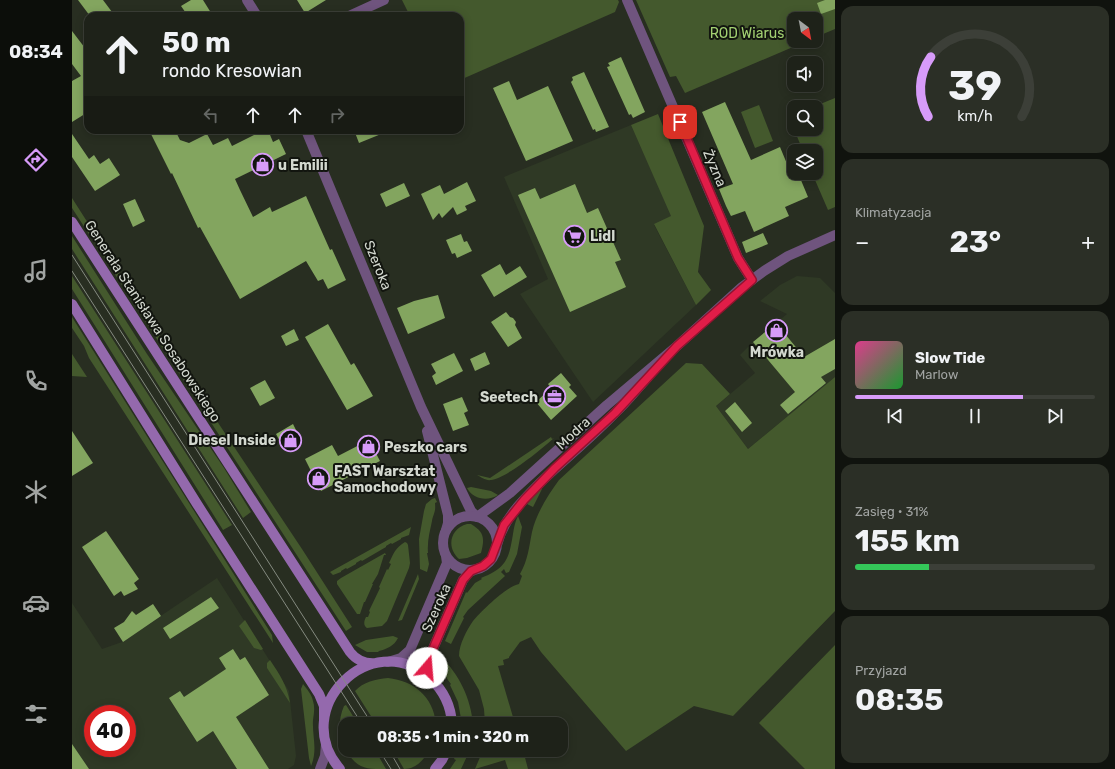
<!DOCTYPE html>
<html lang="pl">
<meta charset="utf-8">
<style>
body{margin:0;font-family:Rubik,sans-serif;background:#2b2f26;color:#f1f3f6;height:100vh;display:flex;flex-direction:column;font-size:15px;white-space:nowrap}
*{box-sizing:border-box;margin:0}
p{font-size:13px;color:#a1a4a2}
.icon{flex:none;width:22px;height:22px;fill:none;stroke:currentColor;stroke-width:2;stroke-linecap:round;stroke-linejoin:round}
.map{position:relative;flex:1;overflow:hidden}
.panel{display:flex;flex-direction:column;gap:6px;padding:6px;background:#10130e;width:280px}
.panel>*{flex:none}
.hud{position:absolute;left:12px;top:12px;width:380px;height:122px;border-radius:12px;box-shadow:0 2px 10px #0003,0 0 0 1px #3c3f38;background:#1e2219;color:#f1f3f6;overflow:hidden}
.needle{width:26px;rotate:148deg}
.fabs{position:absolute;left:715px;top:12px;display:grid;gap:8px}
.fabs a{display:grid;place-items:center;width:36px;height:36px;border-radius:8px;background:#1e2219;box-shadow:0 2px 10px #0003,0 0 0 1px #3c3f38;font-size:20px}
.speed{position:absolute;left:12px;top:705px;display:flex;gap:8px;font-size:20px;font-weight:700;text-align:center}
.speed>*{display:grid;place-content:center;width:52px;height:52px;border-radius:50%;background:#1e2219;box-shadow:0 2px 10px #0003,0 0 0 1px #3c3f38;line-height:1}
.speed .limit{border:6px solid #d22;background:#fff;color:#111}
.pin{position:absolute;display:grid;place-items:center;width:34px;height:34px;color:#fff;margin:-17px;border-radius:8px;box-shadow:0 2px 6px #0006}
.me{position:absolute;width:44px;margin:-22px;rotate:18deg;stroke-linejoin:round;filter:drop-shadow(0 0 3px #0008)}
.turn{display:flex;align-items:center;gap:14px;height:84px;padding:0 12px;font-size:18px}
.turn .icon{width:52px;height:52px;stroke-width:2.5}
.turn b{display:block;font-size:28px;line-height:34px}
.lanes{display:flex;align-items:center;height:38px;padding:0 12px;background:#0003;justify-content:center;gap:20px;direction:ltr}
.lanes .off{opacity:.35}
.big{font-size:30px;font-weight:700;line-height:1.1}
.panel .widget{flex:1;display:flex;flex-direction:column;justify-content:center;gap:6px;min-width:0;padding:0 14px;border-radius:12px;background:#2b2f26}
.panel .dial{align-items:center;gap:0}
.dial svg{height:104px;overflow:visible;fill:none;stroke:#3c3f38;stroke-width:7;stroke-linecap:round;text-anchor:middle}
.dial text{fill:#f1f3f6;stroke:none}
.song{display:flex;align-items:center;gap:12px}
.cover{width:48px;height:48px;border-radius:6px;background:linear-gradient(135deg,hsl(330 70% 55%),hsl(130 70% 35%))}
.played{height:4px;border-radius:2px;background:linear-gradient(90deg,#d79bf9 70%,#3c3f38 70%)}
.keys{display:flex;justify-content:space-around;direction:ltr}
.heat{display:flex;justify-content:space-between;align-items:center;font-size:22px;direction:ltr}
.charge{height:6px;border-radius:3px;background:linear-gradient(90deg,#34c759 31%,#3c3f38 0)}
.trip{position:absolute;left:266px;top:717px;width:230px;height:40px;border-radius:12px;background:#1e2219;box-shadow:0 2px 10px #0003,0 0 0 1px #3c3f38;font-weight:700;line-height:40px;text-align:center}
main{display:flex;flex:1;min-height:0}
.tab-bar{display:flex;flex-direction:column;width:72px;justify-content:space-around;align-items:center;background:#0c0e0a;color:#a1a4a2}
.tab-bar .icon{width:28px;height:28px}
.tab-bar .current{color:#d79bf9}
.tab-bar b{font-size:18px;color:#f1f3f6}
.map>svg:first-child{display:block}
.built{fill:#2f3925;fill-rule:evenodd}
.green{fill:#44592d}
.building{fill:#83a55f}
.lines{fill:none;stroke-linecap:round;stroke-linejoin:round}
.minor{stroke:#6f547e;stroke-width:10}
.tertiary{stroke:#6f547e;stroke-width:10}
.secondary{stroke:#9469ad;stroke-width:10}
.tram{stroke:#858b80;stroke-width:1}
.route-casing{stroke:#92132f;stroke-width:10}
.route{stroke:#e11d48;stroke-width:7}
.labels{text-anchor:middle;stroke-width:4;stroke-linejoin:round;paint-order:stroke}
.park-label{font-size:14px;fill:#a3d172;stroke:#12150f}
.poi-label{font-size:14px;font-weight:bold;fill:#d3d8cf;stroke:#12150f;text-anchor:start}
.street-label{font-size:14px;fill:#d3d8cf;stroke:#12150f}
</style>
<main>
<nav class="tab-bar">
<b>08:34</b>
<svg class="icon current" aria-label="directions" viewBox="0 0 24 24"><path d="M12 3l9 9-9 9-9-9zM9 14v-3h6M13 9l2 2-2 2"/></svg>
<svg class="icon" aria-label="music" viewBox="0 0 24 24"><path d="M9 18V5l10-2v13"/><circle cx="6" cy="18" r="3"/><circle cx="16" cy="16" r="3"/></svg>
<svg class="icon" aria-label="phone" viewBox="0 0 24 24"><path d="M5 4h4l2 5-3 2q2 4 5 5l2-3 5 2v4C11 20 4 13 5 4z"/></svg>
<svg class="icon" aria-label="climate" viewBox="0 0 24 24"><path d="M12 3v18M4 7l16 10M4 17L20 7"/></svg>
<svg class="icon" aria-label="car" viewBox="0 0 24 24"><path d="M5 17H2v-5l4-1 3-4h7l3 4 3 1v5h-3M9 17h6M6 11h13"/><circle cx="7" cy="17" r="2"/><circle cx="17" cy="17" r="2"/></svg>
<svg class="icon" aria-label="filters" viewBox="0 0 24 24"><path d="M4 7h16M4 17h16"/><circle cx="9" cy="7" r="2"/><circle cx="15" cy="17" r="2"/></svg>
</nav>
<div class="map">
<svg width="763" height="769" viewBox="0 0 763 769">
<rect width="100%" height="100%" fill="#282e21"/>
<path class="built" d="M559,125L600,216L582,225L624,305L521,402L448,294L476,279L432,177Z
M725,276L748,278L763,293V377L676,449L644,406L683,373L668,355L680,343L715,314L688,301L708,285Z
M145,578L217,691L224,756L222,765L216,769H0V603L30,649L50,642ZM21,714H55V748H21Z"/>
<path class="green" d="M330,0H546L547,2L543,12L388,80V16H338Z
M564,0H763V29L744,37V19H722V41H735L613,93L604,76L598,77Z
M763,98V207L756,210L740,173H744V151H731L717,117L722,115V129H744V107H741Z
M687,105L701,141L683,148L669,112Z
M586,114L632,226L626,272L639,290L624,305L582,224L599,216L559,125Z
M0,198L83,328L230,549L280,627L274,631L0,208Z
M0,236L75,354L152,468L179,512L171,518L0,249Z
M0,276L160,525L151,530L0,289Z
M0,317L200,635L201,643L17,358L12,346L0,328Z
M0,354L15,377L0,376Z
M614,363L630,364L658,394L644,406L676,449L763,377V611L661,716L622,706L554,751L469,652L459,637L448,642L437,657V658L431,660L432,665L426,666L443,724H413L412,709L407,690L387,656C387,644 395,630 401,621C409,611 435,586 447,584L450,576L448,574C456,560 457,547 460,532C464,514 476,495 487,480Z
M479,437L480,439L482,438C470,449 433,479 419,480C414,481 409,477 405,475L418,478Z
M399,487L419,491L426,495C415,502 401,499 395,488Z
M469,488L470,489L461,507L455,504Z
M363,498L365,502L363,503C364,513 361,514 360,521C358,531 355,541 356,553H355L357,564L355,572L348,569L347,539L352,511L354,504L360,499Z
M446,516L450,527L445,554L437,572L434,573L432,569L429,572L433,576L396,610L391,617L392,618L379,644L373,641L394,592L395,593L403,583L410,579L409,578C435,568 437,558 441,534C442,527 443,522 446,516Z
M395,524H399C412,532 413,538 409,553L395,558L387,559C374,547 378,529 395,524Z
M339,527L337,535L329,538V539L320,544L319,543L314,546V547L290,561L289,560L284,563V564L275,569L274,568L269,571V572L261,575L258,572Z
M333,542L335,543L336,545L338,563L337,568L315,621L310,626L295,628C291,625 292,621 294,617H296L298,612L297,611L308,588L307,587L315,569L316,570L319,564L317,563C322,553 323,548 333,542Z
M313,553L314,555H312L306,574L300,584H301L293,602H292L288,614H285L265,584V581L269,578Z
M346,574L347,579L330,620L326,621Z
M173,620L191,649L189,650L182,648L167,626Z
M321,636L326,638C322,646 315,649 307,651L306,652H295L283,645L294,640Z
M763,645V769H733L687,723Z
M369,657C387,674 399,699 401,724H390L386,702L378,685L379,684C372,675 369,668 369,657Z
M198,660C208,675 215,685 218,703L195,668V663Z
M316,678C342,681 361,696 364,724H304L283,691C291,682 304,679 316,678Z
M231,684C235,689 240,695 241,701C243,707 242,713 241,720C240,736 246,750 239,766L237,758L229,689Z
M274,705L286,724H273V749C266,735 266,720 272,706Z
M274,750H303L314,769C293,769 285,769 274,750Z
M321,750H357C352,760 344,769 332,769Z
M386,750H398L389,769H378L384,760L382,759Z
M411,750H451L456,769H436L433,760L403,769Z"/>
<path class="building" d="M6,0H31L43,16H18Z
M119,0H131L141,16H116L109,6Z
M225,0H254L233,13Z
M753,0H763V9L749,14L745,3Z
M0,31L16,52V112L0,122V81L9,76L0,64Z
M549,57L573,112L561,118L559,114L557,115L535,67L538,66L536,63Z
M512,72L537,127L524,132L523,129L521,130L499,82L501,80L500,77Z
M437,81L445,100L476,86L501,141L454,161L421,88Z
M653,102L679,160L708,147L718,171L722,169V173H726L736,197L713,207L717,216L682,232L673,211L659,216L654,206L647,189L661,184L630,112Z
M77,130H103L108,140L117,143L135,134L141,145L156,138L160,146L182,135L179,130H196L201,142L207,139L214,154L163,179L168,190L181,217L198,207L200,212L234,196L258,250L260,249L274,280L256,289L251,279L246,281L234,261L168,299L128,227L126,228L100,173L99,174Z
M282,130H319L287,143Z
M0,134L17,159L22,155L28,164L37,158L48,175L23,191L0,157Z
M395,182L404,201L393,206L395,210L385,215L381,207L370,218L367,213L361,220L349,194L368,185L372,194Z
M332,183L338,196L314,207L308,194Z
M503,184L515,213L526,208L549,260L543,262L554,287L498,312L446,195L463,188L468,199Z
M63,199L73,221L61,227L51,204Z
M691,233L696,244L674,253L670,242Z
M389,234L392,242L395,241L400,251L385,258L383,253L380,254L374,240Z
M428,264L434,275L448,266L455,277L422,297L409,275Z
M366,295L373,318L336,334L325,308L342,301Z
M434,312L438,317L441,318L444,322L443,325L450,338L436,347L419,322Z
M704,323L732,357L763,339V369L749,377L754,383L716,414L708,405L723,392L681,342Z
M256,324L279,365L282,363L301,396L275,410L233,337Z
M222,329L227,340L214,346L209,336Z
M413,352L418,364L403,371L398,359Z
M382,353L391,371L364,385L360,376L364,373L359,364Z
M489,373L499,385L497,387L505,396L479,420L464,402L479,388L476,384Z
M193,380L203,398L188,406L178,388Z
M390,397L396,411L392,413L397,425L381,431L371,404Z
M663,402L680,423L670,432L653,411Z
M221,424L228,438L211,447L204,434Z
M0,431L21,463L0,476Z
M297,440L308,461L249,491L233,459L260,445L266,456Z
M34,531L67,579L62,583L66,589L52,596L49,591L42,596L10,547Z
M139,597L147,608L98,639L91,628Z
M81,604L89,616L51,642L42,628L52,622L60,611L64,615Z
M161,649L168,660L173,657L197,695L164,717L197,769H165L141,731L125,742L97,698L108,691L112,697L154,669L147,658Z
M0,744L17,769H0Z"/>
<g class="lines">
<path class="minor" d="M175,0L185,16
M555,0L666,258L680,280
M277,16L312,0
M234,130L349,407L399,511L405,517
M355,431L376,515V523L374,530
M248,769L253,756L254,744"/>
<path class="tertiary" d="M371 543a27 27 0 1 1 54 0a27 27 0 1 1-54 0Z
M405,517L438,493L535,405L605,346L670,287L692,271L716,256L763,235
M425,545C431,519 451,500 470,481C494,458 520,437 543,413C555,402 565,389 576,377
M316,662L329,658L338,650L372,570L375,563L374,556
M362,682L356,670V660L391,580L397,572L402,570"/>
<path class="secondary" d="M0,222L278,652C285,661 293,664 304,663
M0,304L125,504L247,694L252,706V720
M268,769C216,709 299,626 358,678C371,690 379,706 380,724
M363,769L370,760L375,750"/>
<path class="tram" d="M0,255L300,724
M0,271L290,724
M307,750L319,769
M317,750L328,769"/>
</g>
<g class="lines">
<defs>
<path id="route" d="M355,668L356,660L391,580L399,571L411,566L419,559L432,525L452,500L483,468L543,413L605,346L680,280L666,258L608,122"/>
</defs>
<use href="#route" class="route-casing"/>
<use href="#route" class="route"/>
</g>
<defs>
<symbol id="shop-ring" viewBox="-11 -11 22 22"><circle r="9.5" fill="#12150f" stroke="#d79bf9" stroke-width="1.5"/><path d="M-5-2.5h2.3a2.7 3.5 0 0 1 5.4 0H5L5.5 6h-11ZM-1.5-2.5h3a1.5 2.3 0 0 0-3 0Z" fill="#d79bf9"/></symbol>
<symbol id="supermarket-ring" viewBox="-11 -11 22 22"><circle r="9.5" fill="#12150f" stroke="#d79bf9" stroke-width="1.5"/><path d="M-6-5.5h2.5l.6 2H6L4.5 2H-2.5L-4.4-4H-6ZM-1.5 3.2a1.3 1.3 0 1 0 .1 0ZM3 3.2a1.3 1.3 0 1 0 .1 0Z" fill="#d79bf9"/></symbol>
<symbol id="office-ring" viewBox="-11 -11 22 22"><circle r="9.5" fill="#12150f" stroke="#d79bf9" stroke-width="1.5"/><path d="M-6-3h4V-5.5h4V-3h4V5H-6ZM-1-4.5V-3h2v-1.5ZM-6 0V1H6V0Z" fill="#d79bf9"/></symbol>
</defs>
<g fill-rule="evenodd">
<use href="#shop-ring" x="178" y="152" width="25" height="25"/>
<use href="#supermarket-ring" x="490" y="224" width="25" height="25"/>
<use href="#shop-ring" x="692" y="318" width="25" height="25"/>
<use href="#office-ring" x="470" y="384" width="25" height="25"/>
<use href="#shop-ring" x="206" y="428" width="25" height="25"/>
<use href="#shop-ring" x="284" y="434" width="25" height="25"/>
<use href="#shop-ring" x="234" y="466" width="25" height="25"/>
</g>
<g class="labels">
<g class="park-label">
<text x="675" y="38">ROD Wiarus</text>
</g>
<g class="poi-label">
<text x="206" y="170">u Emilii</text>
<text x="518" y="241">Lidl</text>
<text x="705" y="357" text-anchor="middle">Mrówka</text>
<text x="466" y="402" text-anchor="end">Seetech</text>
<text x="204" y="445" text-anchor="end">Diesel Inside</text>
<text x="312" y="452">Peszko cars</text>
<text x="262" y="476">FAST Warsztat<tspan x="262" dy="16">Samochodowy</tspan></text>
</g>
<g class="street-label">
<text transform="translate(643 168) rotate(67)" y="5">Żyzna</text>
<text transform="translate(306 265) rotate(68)" y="5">Szeroka</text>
<text transform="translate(81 321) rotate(57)" y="5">Generała Stanisława Sosabowskiego</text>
<text transform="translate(501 433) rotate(-43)" y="5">Modra</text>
<text transform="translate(364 608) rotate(-66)" y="5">Szeroka</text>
</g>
</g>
</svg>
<div class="fabs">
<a><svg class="needle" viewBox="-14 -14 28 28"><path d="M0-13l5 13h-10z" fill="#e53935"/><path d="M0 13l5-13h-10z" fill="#a1a4a2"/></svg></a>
<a><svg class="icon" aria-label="sound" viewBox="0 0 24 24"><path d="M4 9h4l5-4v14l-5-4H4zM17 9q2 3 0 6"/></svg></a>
<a><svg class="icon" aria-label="search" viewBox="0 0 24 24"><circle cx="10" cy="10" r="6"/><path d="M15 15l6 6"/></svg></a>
<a><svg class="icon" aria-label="layers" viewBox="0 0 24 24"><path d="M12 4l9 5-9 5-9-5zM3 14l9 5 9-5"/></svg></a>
</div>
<div class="speed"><div class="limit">40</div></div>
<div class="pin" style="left:608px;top:122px;background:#d93025"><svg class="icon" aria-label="arrive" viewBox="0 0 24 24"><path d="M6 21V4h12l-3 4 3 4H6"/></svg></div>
<svg class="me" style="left:355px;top:668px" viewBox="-20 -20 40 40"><circle r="19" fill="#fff"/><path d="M0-13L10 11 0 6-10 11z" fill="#e11d48"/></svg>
<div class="trip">08:35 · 1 min · 320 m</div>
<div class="hud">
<div class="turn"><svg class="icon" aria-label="ahead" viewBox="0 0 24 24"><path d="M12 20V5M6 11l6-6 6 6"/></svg><div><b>50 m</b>rondo Kresowian</div></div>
<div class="lanes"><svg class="icon off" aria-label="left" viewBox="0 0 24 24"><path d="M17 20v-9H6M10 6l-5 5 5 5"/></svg><svg class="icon" aria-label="ahead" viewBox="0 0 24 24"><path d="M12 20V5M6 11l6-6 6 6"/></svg><svg class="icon" aria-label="ahead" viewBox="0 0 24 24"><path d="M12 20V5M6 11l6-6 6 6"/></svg><svg class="icon off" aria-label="right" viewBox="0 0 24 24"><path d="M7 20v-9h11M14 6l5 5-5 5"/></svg></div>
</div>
</div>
<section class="panel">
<div class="widget dial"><svg viewBox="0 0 100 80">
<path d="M14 69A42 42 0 1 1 86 69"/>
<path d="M14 69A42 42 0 0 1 16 23" stroke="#d79bf9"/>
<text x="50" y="56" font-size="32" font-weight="700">39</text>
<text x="50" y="72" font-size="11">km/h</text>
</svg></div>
<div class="widget"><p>Klimatyzacja</p>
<div class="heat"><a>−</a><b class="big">23°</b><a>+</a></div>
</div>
<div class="widget">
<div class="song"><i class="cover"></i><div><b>Slow Tide</b><p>Marlow</p></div></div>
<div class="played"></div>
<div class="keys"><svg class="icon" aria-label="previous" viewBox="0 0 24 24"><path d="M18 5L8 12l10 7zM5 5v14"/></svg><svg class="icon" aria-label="pause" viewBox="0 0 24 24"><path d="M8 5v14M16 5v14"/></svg><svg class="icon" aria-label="next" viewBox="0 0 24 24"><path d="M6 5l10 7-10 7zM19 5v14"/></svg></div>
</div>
<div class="widget"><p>Zasięg · 31%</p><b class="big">155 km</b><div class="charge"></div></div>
<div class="widget"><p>Przyjazd</p><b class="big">08:35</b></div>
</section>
</main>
